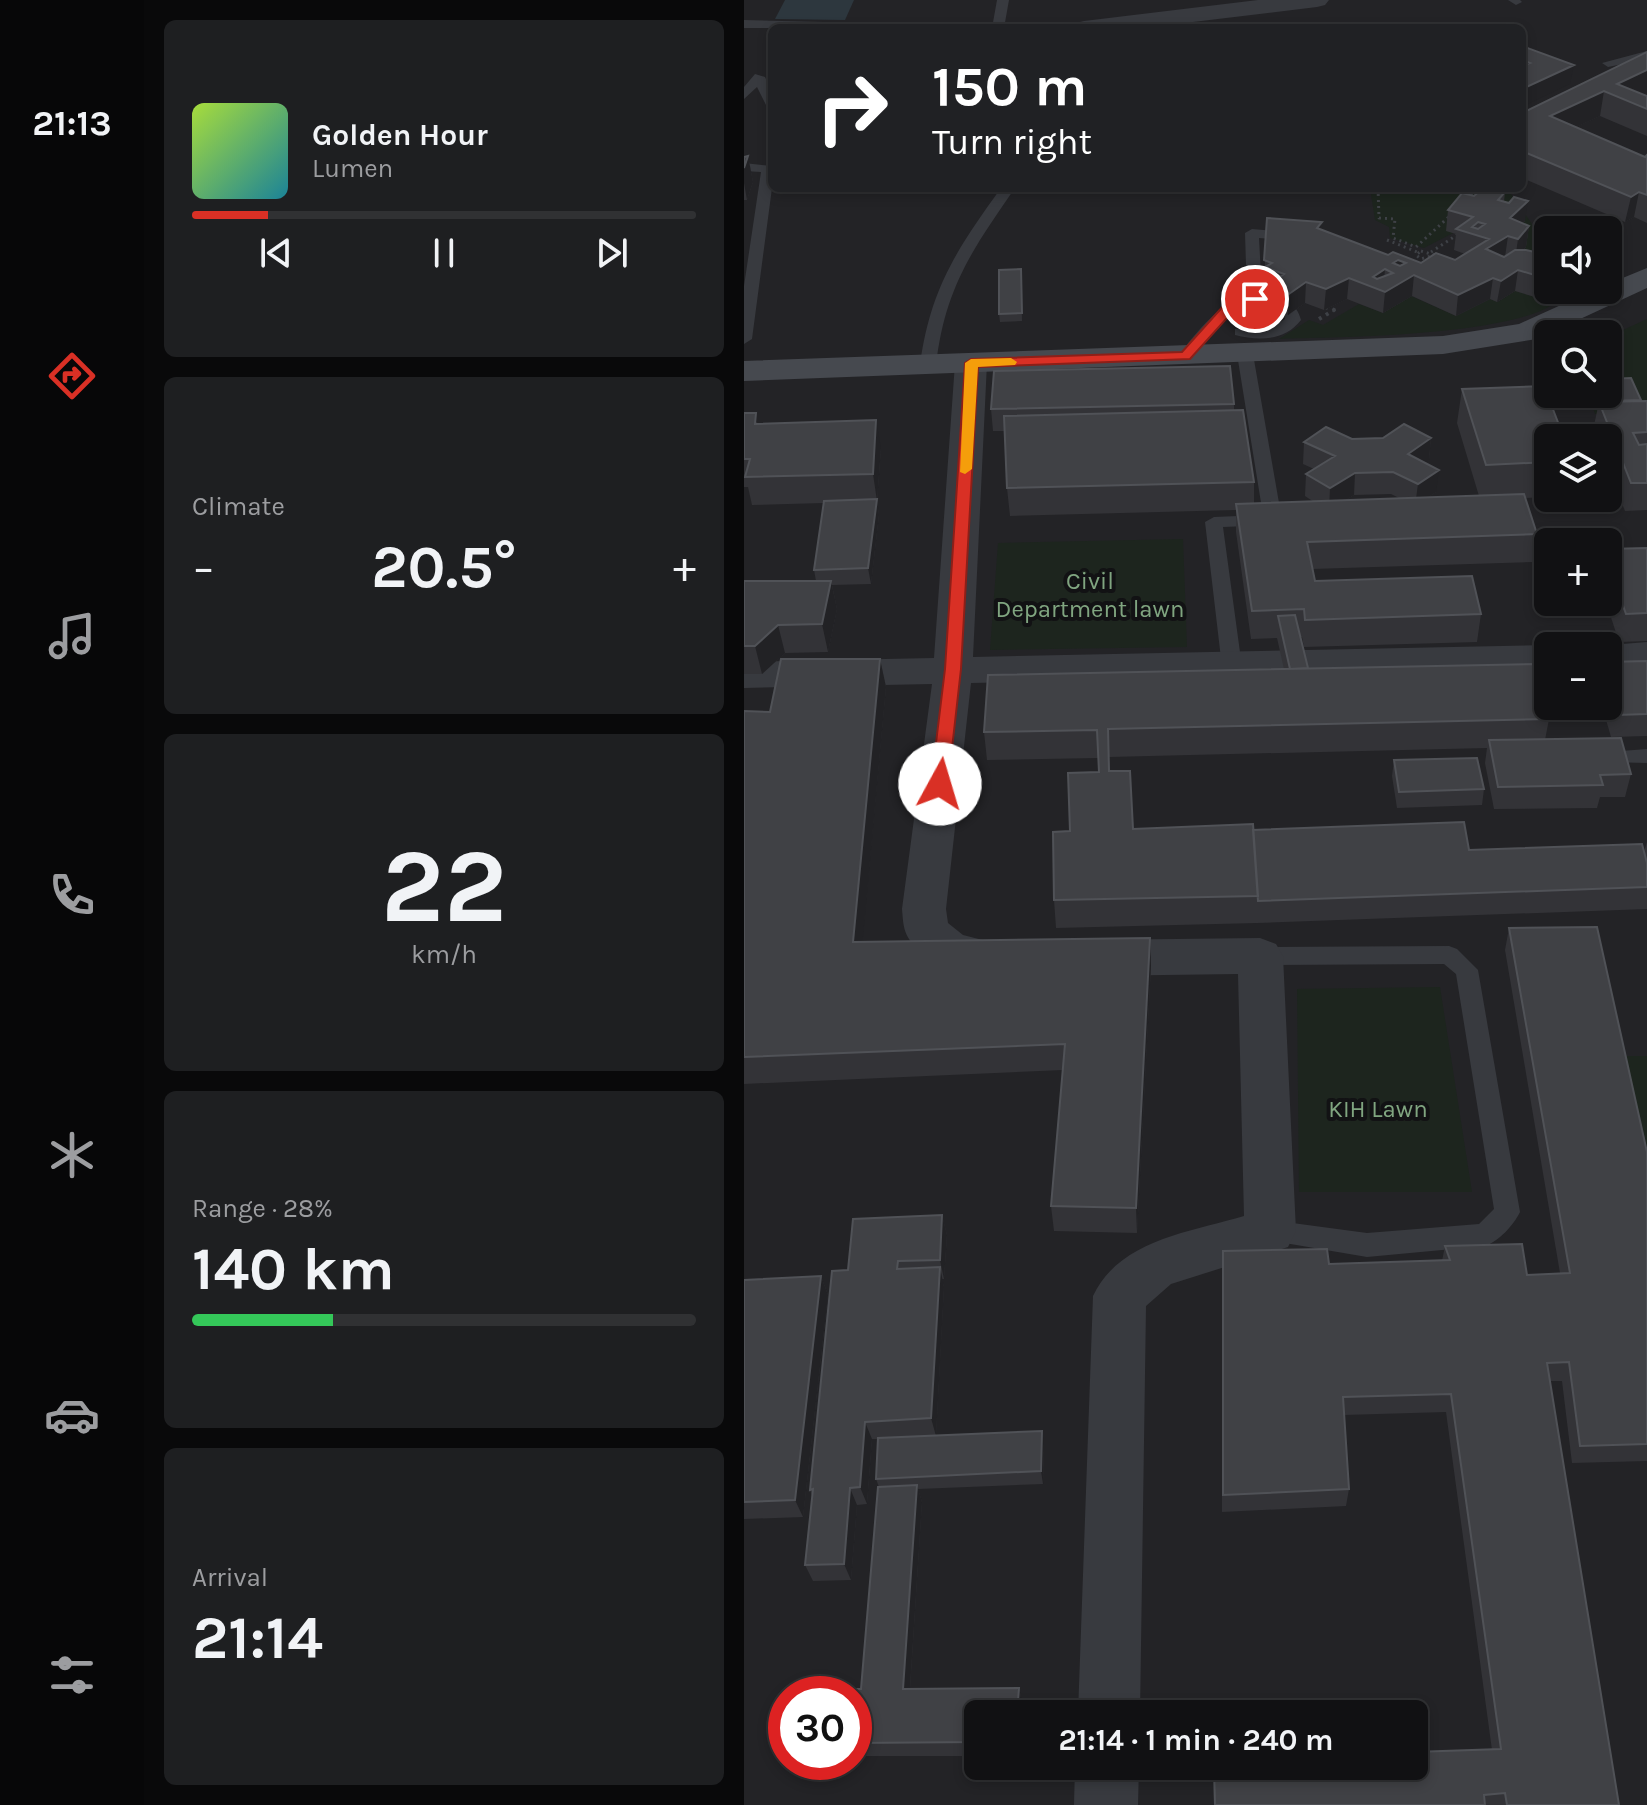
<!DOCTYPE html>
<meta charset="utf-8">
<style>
body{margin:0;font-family:Karla,sans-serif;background:#1e1f21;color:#f1f3f6;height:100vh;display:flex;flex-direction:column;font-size:30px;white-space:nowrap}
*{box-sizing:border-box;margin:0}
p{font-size:26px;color:#9c9da0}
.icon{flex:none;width:44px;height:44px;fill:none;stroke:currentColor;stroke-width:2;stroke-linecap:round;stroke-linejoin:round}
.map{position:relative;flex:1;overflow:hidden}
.side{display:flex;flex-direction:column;gap:20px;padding:20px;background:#09090a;width:600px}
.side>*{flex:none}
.hud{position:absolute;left:24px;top:24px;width:758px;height:168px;border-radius:12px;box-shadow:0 4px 12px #0003,0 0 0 2px #303133;background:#202124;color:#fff;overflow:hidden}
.fabs{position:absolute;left:790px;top:216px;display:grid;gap:16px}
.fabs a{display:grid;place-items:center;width:88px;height:88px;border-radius:12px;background:#111113;box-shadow:0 4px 12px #0003,0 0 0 2px #303133;font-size:40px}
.speed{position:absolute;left:24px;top:1676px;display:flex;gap:16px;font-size:40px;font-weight:700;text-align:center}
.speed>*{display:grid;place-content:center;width:104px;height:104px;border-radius:50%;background:#111113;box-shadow:0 4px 12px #0003,0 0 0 2px #303133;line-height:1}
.speed .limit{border:12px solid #d22;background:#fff;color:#111}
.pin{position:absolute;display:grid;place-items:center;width:68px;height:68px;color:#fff;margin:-34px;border:4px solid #fff;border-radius:50%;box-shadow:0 2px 8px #0007}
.me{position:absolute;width:88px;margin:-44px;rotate:6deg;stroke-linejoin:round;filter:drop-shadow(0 0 6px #0008)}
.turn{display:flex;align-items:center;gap:28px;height:168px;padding:0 32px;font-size:36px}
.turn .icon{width:104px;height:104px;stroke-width:2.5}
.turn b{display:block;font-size:56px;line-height:68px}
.big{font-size:60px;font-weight:700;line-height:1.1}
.side .card{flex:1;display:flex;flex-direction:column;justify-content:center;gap:12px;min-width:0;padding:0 28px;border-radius:12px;background:#1e1f21}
.side .dial{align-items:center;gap:0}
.dial b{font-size:104px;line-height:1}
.song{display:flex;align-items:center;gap:24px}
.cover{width:96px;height:96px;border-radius:12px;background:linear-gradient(135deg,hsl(80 70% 55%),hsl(190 70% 35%))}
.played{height:8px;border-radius:4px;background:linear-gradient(90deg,#d93025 15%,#303133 15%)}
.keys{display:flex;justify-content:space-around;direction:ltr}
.heat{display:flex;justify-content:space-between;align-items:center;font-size:44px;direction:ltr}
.charge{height:12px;border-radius:6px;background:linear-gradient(90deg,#34c759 28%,#303133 0)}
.trip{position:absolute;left:220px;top:1700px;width:464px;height:80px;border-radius:12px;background:#111113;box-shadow:0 4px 12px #0003,0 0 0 2px #303133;font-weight:700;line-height:80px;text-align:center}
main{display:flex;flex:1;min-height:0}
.tab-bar{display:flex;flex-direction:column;width:144px;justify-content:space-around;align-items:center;background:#070708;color:#9c9da0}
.tab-bar .icon{width:56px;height:56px}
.tab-bar .current{color:#d93025}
.tab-bar b{font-size:36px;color:#f1f3f6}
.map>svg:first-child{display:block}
.built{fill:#232326;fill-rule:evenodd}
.green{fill:#1d251e}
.water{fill:#2d373e}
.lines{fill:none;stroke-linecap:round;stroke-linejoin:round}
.path-far2{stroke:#3e4146;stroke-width:3;stroke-dasharray:2 4;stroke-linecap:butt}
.path-far1{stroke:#3e4146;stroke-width:4;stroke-dasharray:3 5;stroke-linecap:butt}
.path{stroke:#3e4146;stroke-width:5;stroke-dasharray:4 6;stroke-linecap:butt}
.lane{fill:#383a3f;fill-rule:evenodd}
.street{fill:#383a3f;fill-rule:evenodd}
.secondary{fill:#46494f;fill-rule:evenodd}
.wall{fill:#333337;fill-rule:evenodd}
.shaded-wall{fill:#222225}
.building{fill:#404145;stroke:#505257;stroke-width:2;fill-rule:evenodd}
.route{fill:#d93025;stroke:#8d1f18;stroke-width:2}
.slow{fill:#f59e0b}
.labels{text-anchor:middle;stroke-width:8;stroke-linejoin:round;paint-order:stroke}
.park-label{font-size:24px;fill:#80a580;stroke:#121214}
</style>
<main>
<nav class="tab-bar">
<b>21:13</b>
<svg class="icon current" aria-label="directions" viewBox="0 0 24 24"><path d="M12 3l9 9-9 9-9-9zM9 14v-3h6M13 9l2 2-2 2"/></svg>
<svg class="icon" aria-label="music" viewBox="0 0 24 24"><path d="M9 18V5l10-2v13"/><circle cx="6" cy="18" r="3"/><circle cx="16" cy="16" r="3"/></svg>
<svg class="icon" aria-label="phone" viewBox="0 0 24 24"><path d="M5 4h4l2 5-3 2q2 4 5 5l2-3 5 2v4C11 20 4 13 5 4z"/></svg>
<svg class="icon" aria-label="climate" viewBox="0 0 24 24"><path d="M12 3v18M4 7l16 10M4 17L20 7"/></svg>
<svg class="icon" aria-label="car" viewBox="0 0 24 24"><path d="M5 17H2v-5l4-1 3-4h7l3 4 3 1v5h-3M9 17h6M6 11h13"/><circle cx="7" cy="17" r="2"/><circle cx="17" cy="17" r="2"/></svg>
<svg class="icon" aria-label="filters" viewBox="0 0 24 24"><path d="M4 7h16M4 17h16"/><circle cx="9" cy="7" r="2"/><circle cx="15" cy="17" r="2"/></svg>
</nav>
<section class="side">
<div class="card">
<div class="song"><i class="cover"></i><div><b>Golden Hour</b><p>Lumen</p></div></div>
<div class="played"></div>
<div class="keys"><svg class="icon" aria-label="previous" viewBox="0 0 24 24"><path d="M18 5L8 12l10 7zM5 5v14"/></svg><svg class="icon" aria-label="pause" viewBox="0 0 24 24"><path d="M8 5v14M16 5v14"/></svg><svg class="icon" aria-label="next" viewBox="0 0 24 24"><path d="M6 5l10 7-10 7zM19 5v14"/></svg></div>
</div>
<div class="card"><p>Climate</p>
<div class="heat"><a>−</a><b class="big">20.5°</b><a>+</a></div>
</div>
<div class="card dial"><b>22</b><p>km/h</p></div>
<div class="card"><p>Range · 28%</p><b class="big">140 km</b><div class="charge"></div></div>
<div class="card"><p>Arrival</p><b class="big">21:14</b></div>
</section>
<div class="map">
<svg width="903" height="1805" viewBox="0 0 903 1805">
<rect width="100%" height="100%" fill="#171719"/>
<path class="built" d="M0,0H903V1805H0ZM28,28H778V188H28ZM804,230H864V290H804ZM804,334H864V394H804ZM804,438H864V498H804ZM804,542H864V602H804ZM804,646H864V706H804ZM42,1694H110V1762H42ZM234,1714H670V1766H234Z"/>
<path class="green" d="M626,188H743L767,194L804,247V277L768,237L780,221L709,233L680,248L646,238L645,227L631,220Z
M805,290H822C805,338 584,337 535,339L565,320L579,325L615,304L639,313L667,296L712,316L746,299L754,302L771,291L794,298Z
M903,319V410L851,414L844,394H864V337Z
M439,539L443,647L246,650L254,543Z
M696,987L728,1192H555L553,989Z
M881,1056H903V1147Z"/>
<path class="water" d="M41,0H110L101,20L31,19Z"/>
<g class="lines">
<path class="path-far2" d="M285,28L312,25
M634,188L635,218L651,219L649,238L672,247L708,214
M719,188L732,191L724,199
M643,240L673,252
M677,251L690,255L677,259L672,255Z
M687,252L716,233
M864,253L876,259"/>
<path class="path-far1" d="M575,319L590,310L579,306"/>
<path class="path" d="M833,706L838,719L861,718"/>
<path class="lane" d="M253,0H265L260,28H248Z
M764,0H776L778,2L772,5Z
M0,20L162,24L168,28H0Z
M903,51V59L864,67L858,63Z
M11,74L21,77L28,91V108L23,107L13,87L0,99V87Z
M0,163L28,166V188L8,339L0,344V286L17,172L0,171Z
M257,188H271C228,250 201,288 192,365L184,370L178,368L176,365C186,289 213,249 257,188Z
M508,229L544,232L551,236L544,240L515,238L518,294C537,298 552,300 557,320C541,341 515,341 491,335V329H525L541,319L539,311C502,284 468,335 448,359H436V353C456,329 473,305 503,296L501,233Z
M501,349L509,354L538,520L529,525L479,527L498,667L488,673L478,667L461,522L470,517L519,515L493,354Z
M903,749V763L864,762L861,757L864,752Z
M705,946L713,949L734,970L776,1212C769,1226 755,1241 741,1246L623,1257L517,1239L513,1231L517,1223L526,1220L623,1233L735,1224L750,1209L712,974L700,964L516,965L508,962L505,956L508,950L516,947Z"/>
<path class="street" d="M514,0H585L581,5L573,7L399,28H328L332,23L340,21Z
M227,354L238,356L243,363L229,657L804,645V671L227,683L202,909L204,923L219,935L266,947L273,959L266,971C235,981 183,968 165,939C159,930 159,920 158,909L188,684L0,688V662L190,658L211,363L216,356Z
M903,642V668L864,669V646H854Z
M516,938L532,944L539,956L552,1231L544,1247L427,1284L402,1306L396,1714H334L349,1296C375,1240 446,1232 500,1216L494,974L347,976L331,970L324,958L331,946L347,940Z
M331,1766H395L394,1805H330Z"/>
<path class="secondary" d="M903,268V288L793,339L699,354L0,381V361L699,336L775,324L850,290H864V284Z"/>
</g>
<path class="wall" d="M903,52V93L899,94L903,96V136L856,116L832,127L901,157L903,155V223L890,217L881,222L778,178V113Z
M4,156L9,182L3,200H0V157Z
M761,192L760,202L781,221L779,223L785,226L782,247L780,250L804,255L794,298L771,291L753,302L746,299L712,316L668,296L639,313L603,299L580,310L561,303L544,315L522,307L523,289L521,288V282L520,281L523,218L577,229L644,255L677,263L711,260L721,254L710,250L712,234L702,231L704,210L730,196ZM654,260L662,263L656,266L649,263Z
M277,269L278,321L256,322L255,314Z
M718,389L804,438V497L781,498L793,534L788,562L568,569L571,581L737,614L733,642L560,647L558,637H556L564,668L805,719L801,740L887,774L881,797H856L853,808L750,809L741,763L743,748L365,757L366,771L389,829L509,830L725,850L900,852L903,842V909L513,923L312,928L310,900L326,831L355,772L354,758L243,760L240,732L540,669L533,638L507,639L492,532V510L266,516L263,488L261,431H249L247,409L490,404V410L510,482V504L570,502L561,496L562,474L570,469L559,464L560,442L608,439L687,438L685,460L680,462L692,492L683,498L735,496L713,423ZM647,494L657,499L600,501L610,495Z
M854,394H864L897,400V401H903V510L881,511L864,468V438H852L849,430L855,402H858Z
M0,413L15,424L137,448L133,501L135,515L127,584L88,585L93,609L84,652L41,653L18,674H0V581H72L70,570L80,503L8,505L4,487H0Z
M903,548V641L875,642L862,602H864V549Z
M136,659L142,687L118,942L406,938L407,966L393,1233L310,1231L307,1206L319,1070L0,1084V711L26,712Z
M903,661V736L867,737L858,706H864V662Z
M650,760L740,789L738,805L653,808L648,776Z
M765,928L903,1152V1461L828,1463L818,1381H806L875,1805H470L469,1766L748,1750L702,1412L600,1415L605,1489L602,1506L478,1512V1271L585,1264L698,1261L701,1246L783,1275L816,1273L761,950Z
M198,1215L203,1235L200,1279H198L200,1287L192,1435L300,1443L299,1484L174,1489L178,1502L166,1689L275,1688L278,1702V1714H234V1756H111L110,1694L117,1689L135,1487L132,1479L134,1439H128L123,1504L113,1505L107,1580L69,1581L61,1565L68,1496L66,1490L104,1270Z
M77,1276L84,1295L59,1517L0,1519V1280Z"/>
<path class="shaded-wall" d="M830,65L826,84L778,107V89Z
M903,70V93L884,101L873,84Z
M860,91L856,116L802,141L806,116Z
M4,156L9,182L3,200L0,183V168Z
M895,192L890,217L881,222L887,197Z
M784,201L781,221L766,236H764L761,257L742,249L766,218Z
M785,226L782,247L771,260L774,239Z
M804,262V290H805L794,298L797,277Z
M641,269L639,290L629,277Z
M774,270L771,291L753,302L757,281Z
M670,275L668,296L639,313L641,292Z
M605,278L603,299L580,310L582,289Z
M749,278L746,299L712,316L714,295Z
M562,282L561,303L544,315L545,294Z
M132,420L137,448L133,501L129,474Z
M687,438L685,460L661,476L664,454Z
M695,470L692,492L671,506L674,484Z
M611,473L610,495L585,510L586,488Z
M133,499L135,515L127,584L124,568Z
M87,581L93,609L84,652L78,624Z
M34,625L41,653L18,674L11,646Z
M136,659L142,687L116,969L109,942Z
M406,938L407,966L393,1233L392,1208Z
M198,1215L203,1235L200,1279L196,1260Z
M196,1267L200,1287L192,1436L187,1418Z
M77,1276L84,1295L59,1517L51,1500Z
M121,1422L128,1439L123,1504L116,1487Z
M298,1431L300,1443L299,1484L297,1471Z
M173,1485L178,1502L165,1703L159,1689Z
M106,1488L113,1505L107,1580L100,1564Z
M275,1688L278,1702V1714H273Z"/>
<path class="building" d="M778,46L830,65L778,89V66L786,63L778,60Z
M903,52V70L873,84L903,96V109L860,91L806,116L901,157L903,155V195L895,192L887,197L778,151V113Z
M4,156L0,168V157Z
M739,188L761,192L754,200L765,203L770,197L784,201L766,218L785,226L774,239L764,236L742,249L760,257L771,250H782L804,255V262L803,263L804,264V272L797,277L774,270L757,281L749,278L714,295L670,275L641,292L605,278L582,289L562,282L545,294L523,286L540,274L521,267L528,263L520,260L523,218L578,222L573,228L644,255L649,252L677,263L692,253L711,260L745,239L712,229L729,217L704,210L718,193L730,196ZM734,222L741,224L734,229L728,227ZM654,260L662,263L656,266L649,263ZM641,269L649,273L633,279L629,277Z
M277,269L278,313L255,314V270Z
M486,366L490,404L247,409L250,371Z
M887,378L897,400L863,401L859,394H864V379Z
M800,386L820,438H804V462L742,465L718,389Z
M903,401V432L889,433L895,445L903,444V483H887L855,402Z
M499,410L510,482L263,488L260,416Z
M0,413H12L11,424L132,420L129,474L1,477L6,459H0Z
M660,424L687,438L664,454L695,470L674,484L649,472L611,473L586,488L562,474L591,456L560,442L582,427L608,439L639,438Z
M780,494L793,534L563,542L571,581L728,576L737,614L561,620L560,609L508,611L492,504Z
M133,499L124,568L70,570L80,501Z
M903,548V613L882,614L864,562V549Z
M0,581H87L78,624L34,625L11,646H0Z
M551,615L564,668L546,669L534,616Z
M37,659H136L109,942L406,938L392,1208L307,1206L321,1044L0,1057V711L26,712Z
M903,661V714L873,715L864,686V662Z
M791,664L805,719L364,729L365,771H386L389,829L509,824L514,896L310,900L309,832L326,831L324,773L355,772L353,730L240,732L244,675Z
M877,738L887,774L856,775L859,785L754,787L745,740Z
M733,758L740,789L655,792L650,760Z
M720,822L725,850L898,844L903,863V887L514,901L509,830Z
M853,927L903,1152V1444L836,1446L825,1362L803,1363L875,1805H763L761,1793L740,1795L741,1805H471L470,1766H670V1752L757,1749L707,1394L599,1397L605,1489L479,1495V1251L583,1249L585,1264L706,1260L701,1246L778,1244L783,1275L826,1273L765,928Z
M198,1215L196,1260L154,1261L153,1269L196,1267L187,1418L121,1422L116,1487L106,1488L100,1564L61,1565L69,1489L66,1490L88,1271L104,1270L109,1219Z
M77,1276L51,1500L0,1502V1280Z
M298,1431L297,1471L132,1479L134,1438Z
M173,1485L159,1689L275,1688L273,1714H234V1742L110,1743V1694H109L110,1689H117L134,1487Z"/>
<path class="route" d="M511,295L517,299L516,301L491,309L446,359L234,367L217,669L204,784L202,788H190L187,784L201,669L221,363L227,359L438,352L482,303Z"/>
<path class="slow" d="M267,358L273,362L271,365L234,367L228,469L221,474L216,472L221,363L227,359Z"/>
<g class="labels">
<g class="park-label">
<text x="346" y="589">Civil<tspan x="346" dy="28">Department lawn</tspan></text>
<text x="634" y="1117">KIH Lawn</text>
</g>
</g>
</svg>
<div class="fabs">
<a><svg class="icon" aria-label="sound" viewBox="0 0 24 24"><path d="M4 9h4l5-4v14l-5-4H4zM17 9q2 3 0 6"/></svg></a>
<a><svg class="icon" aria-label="search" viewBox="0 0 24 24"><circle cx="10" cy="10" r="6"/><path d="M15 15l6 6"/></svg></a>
<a><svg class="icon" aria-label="layers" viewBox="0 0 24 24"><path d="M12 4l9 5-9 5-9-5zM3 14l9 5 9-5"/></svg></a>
<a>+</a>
<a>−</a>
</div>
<div class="speed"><div class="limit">30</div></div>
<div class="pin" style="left:511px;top:299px;background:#d93025"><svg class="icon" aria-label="arrive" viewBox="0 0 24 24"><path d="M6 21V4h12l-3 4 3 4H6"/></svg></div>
<svg class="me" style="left:196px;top:784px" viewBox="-20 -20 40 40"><circle r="19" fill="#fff"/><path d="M0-13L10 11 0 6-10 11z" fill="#d93025"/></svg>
<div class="trip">21:14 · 1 min · 240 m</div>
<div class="hud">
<div class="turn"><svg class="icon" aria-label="right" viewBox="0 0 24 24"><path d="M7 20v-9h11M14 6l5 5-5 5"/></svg><div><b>150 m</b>Turn right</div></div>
</div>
</div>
</main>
